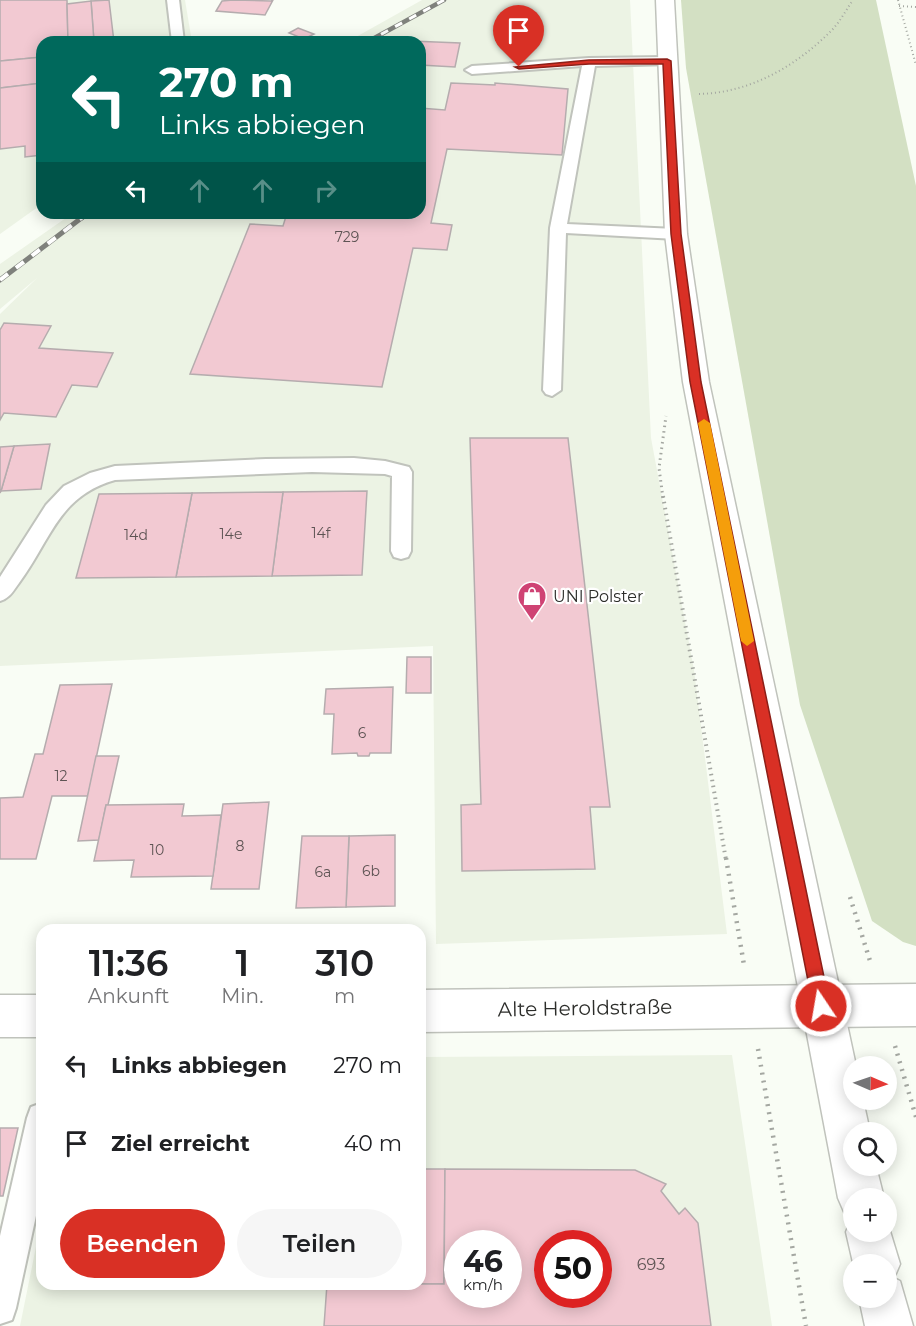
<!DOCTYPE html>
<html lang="de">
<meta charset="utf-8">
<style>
body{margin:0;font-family:Montserrat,sans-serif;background:#f6f6f6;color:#202124;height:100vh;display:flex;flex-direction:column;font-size:22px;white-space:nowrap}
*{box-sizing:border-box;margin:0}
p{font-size:20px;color:#757577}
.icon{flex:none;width:33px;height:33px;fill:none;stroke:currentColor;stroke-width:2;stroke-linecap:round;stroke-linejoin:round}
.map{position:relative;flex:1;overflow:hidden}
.panel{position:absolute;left:36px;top:924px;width:390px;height:366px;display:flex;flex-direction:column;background:#fff;border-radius:18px;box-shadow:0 3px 15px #0003}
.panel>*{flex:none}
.banner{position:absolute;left:36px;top:36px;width:390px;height:183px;border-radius:18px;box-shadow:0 3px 15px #0003;background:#00695c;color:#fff;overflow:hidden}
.needle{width:39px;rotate:92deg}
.tools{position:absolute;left:843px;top:1056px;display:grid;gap:12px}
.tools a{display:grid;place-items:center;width:54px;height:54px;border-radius:50%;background:#fff;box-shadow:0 3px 15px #0003;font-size:30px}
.speed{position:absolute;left:444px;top:1230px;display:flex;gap:12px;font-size:30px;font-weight:700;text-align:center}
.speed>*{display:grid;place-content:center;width:78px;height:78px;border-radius:50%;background:#fff;box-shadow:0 3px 15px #0003;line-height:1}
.speed small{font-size:15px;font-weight:400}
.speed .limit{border:9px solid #d22;background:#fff;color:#111}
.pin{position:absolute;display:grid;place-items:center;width:51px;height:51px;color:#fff;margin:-62px -26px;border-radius:50% 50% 50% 0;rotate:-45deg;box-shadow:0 0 6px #0007}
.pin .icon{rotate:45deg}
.me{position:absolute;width:66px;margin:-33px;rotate:348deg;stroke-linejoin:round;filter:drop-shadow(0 0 4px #0008)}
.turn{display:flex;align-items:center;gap:21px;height:126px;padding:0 24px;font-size:27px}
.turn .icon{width:78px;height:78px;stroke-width:2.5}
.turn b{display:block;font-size:42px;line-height:51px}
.lanes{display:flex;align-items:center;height:57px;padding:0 24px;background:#0003;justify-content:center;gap:30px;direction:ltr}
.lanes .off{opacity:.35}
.eta{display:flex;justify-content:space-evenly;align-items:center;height:102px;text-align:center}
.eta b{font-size:36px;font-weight:600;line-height:42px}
.action{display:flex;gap:12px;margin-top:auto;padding:12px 24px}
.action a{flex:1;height:69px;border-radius:36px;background:#d93025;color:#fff;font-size:24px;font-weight:600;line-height:69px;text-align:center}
.action a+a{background:#f6f6f6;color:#202124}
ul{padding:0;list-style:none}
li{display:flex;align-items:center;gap:18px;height:78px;padding:0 24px}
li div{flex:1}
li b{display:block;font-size:22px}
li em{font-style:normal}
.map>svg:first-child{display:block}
</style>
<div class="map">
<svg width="916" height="1326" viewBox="0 0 916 1326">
<rect width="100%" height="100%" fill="#f9fdf5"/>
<!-- built -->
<g fill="#ecf3e4" fill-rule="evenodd">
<path d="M0,0h185l7,42h-150v162l-42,30z"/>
<path d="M422,0h208l21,438 43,232 33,264 -291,10 -3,-298 -433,20v-352l37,-36 -37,31v-45l73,-51h347v-171h-73z"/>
<path d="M732,1055l40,271h-752l22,-109v67h378v-227zM458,1244h50v50h-50zM548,1244h50v50h-50z"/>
</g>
<!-- green -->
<path fill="#d3e0c3" d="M681,0h195l40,186v760l-13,-4 -31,-21 -72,-216 -114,-637z"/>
<!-- building -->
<g fill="#f2c9d2" stroke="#b5acae" stroke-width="1.5" fill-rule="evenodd">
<path d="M0,0h67l1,42h-26v15l-42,4z"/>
<path d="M109,0l5,42h-20l-3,-41z"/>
<path d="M233,0l38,1 2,-1 -8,15 -49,-4 6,-10z"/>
<path d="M91,1l3,41h-26l-1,-38z"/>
<path d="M298,28l16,6 -10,5 -15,-6z"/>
<path d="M411,41l49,2 -5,24 -35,-2v-23h-11z"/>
<path d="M42,57v26l-42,5v-27z"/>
<path d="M42,83v72l-17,2v-11l-25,3v-61z"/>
<path d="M451,83l44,2v-2l73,6 -6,66 -115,-6 -16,74 21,2 -5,25 -34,-2 -31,139 -192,-13 60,-150 33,2 4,-13h133v-105l25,2z"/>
<path d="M4,323l47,3 -12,22 74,5 -16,34 -25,-2 -16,32 -52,-4 -4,7v-90z"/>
<path d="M470,438h98l42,369h-20l5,62 -133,2 -1,-66 20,-1z"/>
<path d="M50,444l-9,45 -40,2 13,-45z"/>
<path d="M14,446l-13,45 -1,2v-46z"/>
<path d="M367,491l-5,84 -90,1 11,-84z"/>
<path d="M283,492l-11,84 -96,1 16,-84z"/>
<path d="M192,493l-16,84 -100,1 23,-84z"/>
<path d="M407,657h24v36h-25z"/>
<path d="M112,684l-24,112h-36l-16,63h-36v-61l23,-1 12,-43h8l17,-69z"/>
<path d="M393,687l-2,66h-21l-1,3h-11l-1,-3 -25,1 2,-40h-10l2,-25z"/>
<path d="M96,756h23l-11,49h-2l-7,35 -21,1z"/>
<path d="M269,802l-10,87h-48l12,-85z"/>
<path d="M184,804l-2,12 39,-1 -8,61 -82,1 3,-17 -40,1 12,-56z"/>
<path d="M395,835v71l-49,1 3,-71z"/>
<path d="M302,836h47l-3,71 -50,1z"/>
<path d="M0,1128h18l-15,68h-3z"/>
<path d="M420,1169h25l-1,115h-43h19z"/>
<path d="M445,1169l190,1 31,14 -5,7 18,23 6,-6 13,15 13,103h-387l3,-42h117zM458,1244h50v50h-50zM548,1244h50v50h-50z"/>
</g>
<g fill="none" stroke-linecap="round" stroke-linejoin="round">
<!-- service casing -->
<g stroke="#c0c3bc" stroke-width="4">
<g id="service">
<path d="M167,0h12l5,42h-12z"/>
<path d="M667,57l6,4 -1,3 -77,2 -28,158 109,5 8,5 -8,5 -110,-6 -5,157 -9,6 -6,-2 -3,-4 7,-162 32,-162 -110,8 -7,-4 7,-4 117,-8z"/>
<path d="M354,458l31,3 24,6 3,5 -1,79 -3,6 -7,2 -7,-2 -3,-6 1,-75 -7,-2 -73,-2 -197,8c-57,16 -64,60 -96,103 -6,8 -9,15 -19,18v-24l46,-72 18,-19 26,-13 25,-7 151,-7z"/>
<path d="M42,1103v85l-26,120 -4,12 -12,4v-88l27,-118 4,-11z"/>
</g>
</g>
<!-- minor casing -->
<g stroke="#c0c3bc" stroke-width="3">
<g id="minor">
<path d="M916,984v42l-496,6v-42z"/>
<rect x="0" y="995" width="42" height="42"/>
</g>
</g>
<!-- secondary casing -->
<g stroke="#c0c3bc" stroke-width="3">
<path id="secondary" d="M656,0h18l13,234 22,148 147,684h-2v34h9l7,32h-16v34h22l8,32h-30v34h32v-14l14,46 -6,14 6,3 13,45h-48l-6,-28h27v-34l-32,3 -8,-35 6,-15 -7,-3 -7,-16 -6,-32 -149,-784 -18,-148z"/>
</g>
<!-- path-far3 -->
<g stroke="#a4a7a1" stroke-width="2" stroke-dasharray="1 3" stroke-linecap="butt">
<path d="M898,0l18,65"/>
<path d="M899,6l17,1"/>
<path d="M699,94c51,-1 97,-28 132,-63 9,-9 15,-21 22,-31"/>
</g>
<!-- path-far2 -->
<path stroke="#a4a7a1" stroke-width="3" stroke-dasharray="1.5 4" stroke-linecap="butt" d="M663,498l-4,-30 7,-52"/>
<!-- path-far1 -->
<path stroke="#a4a7a1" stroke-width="4" stroke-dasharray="1.5 4.5" stroke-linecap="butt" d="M663,496l63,364"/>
<!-- path -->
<g stroke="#a4a7a1" stroke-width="4.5" stroke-dasharray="2 6" stroke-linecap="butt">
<path d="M726,858l18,107"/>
<path d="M850,897l21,67"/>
<path d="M895,1046l21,71"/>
<path d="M758,1049l48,277"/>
</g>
<!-- service -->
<use href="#service" fill="#fff" fill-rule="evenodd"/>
<!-- minor -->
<use href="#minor" fill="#fff" fill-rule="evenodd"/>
<!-- secondary -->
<use href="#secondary" fill="#fff" fill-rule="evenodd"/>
<!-- rail-far1 casing -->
<g stroke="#7f817c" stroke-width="4.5">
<g id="rail-far1">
<path d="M367,42l77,-42"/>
<path d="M82,218l6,-5"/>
</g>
</g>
<!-- rail casing -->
<g stroke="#7f817c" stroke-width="5">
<path id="rail" d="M0,280l84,-64"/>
</g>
<!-- rail-far1 -->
<use href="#rail-far1" stroke="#fff" stroke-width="3" stroke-dasharray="8" stroke-linecap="butt"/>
<!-- rail -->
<use href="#rail" stroke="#fff" stroke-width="4" stroke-dasharray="10" stroke-linecap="butt"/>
</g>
<!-- route -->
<path fill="#d93025" stroke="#8d1f18" stroke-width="1.5" d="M667,59l4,2 10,173 20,148 129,624 -3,6 -6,3 -6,-3 -2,-6 -123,-624 -19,-148 -8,-170h-74l-70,5 -4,-2 74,-7z"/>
<!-- slow -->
<path fill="#f59e0b" d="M704,419l6,4 44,218 -7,5 -6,-5 -43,-218z"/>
<!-- icons -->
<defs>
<g id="shop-pin" transform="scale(1.5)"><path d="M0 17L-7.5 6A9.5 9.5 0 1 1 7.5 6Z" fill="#cf4374" stroke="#fff"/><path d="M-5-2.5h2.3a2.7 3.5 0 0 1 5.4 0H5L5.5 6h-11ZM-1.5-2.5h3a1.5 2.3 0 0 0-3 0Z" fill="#fff"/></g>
</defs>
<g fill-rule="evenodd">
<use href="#shop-pin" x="532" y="596"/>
</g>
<g text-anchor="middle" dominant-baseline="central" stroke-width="4.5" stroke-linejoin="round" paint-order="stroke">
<!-- number labels -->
<g font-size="14" fill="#5e5454">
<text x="347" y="237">729</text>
<text x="321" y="533">14f</text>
<text x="231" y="534">14e</text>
<text x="136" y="535">14d</text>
<text x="362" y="733">6</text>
<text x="61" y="776">12</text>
<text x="240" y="846">8</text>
<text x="157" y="850">10</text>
<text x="371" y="871">6b</text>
<text x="323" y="872">6a</text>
</g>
<!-- poi labels -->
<g font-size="16" fill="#2c2d2a" stroke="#fff" text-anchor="start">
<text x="553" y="596">UNI Polster</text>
</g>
<!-- near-number labels -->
<g font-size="16" fill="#5e5454">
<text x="651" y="1264">693</text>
</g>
<!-- near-street labels -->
<g font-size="20" fill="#2c2d2a" stroke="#fff">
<text transform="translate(585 1008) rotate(-1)">Alte Heroldstraße</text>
</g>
</g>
</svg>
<div class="tools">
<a><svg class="needle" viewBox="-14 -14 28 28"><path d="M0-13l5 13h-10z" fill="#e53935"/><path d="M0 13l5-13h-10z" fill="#757577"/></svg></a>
<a><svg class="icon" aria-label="search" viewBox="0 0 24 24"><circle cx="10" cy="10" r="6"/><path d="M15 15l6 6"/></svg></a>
<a>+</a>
<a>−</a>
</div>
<div class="speed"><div>46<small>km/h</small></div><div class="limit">50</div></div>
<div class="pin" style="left:519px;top:67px;background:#d93025"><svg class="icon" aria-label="arrive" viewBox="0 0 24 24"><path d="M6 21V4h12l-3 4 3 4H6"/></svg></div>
<svg class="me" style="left:821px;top:1006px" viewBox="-20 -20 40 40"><circle r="17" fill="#d93025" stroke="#fff" stroke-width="3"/><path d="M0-11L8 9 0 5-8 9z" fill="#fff"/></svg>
<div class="banner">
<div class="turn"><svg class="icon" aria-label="left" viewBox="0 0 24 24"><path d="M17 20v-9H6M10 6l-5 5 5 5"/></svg><div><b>270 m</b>Links abbiegen</div></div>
<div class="lanes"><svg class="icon" aria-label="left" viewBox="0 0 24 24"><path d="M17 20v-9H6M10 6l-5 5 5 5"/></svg><svg class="icon off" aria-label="ahead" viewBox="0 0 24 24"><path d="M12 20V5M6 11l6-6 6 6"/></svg><svg class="icon off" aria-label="ahead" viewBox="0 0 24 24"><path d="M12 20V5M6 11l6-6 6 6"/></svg><svg class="icon off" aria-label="right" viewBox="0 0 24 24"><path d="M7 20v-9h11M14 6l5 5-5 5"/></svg></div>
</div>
<section class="panel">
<div class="eta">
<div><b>11:36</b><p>Ankunft</p></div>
<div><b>1</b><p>Min.</p></div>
<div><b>310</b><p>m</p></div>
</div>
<ul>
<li><svg class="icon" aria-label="left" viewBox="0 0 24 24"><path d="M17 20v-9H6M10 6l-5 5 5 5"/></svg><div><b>Links abbiegen</b></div><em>270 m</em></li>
<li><svg class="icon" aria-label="arrive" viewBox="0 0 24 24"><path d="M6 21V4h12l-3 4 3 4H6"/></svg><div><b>Ziel erreicht</b></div><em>40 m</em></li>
</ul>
<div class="action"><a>Beenden</a><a>Teilen</a></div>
</section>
</div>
